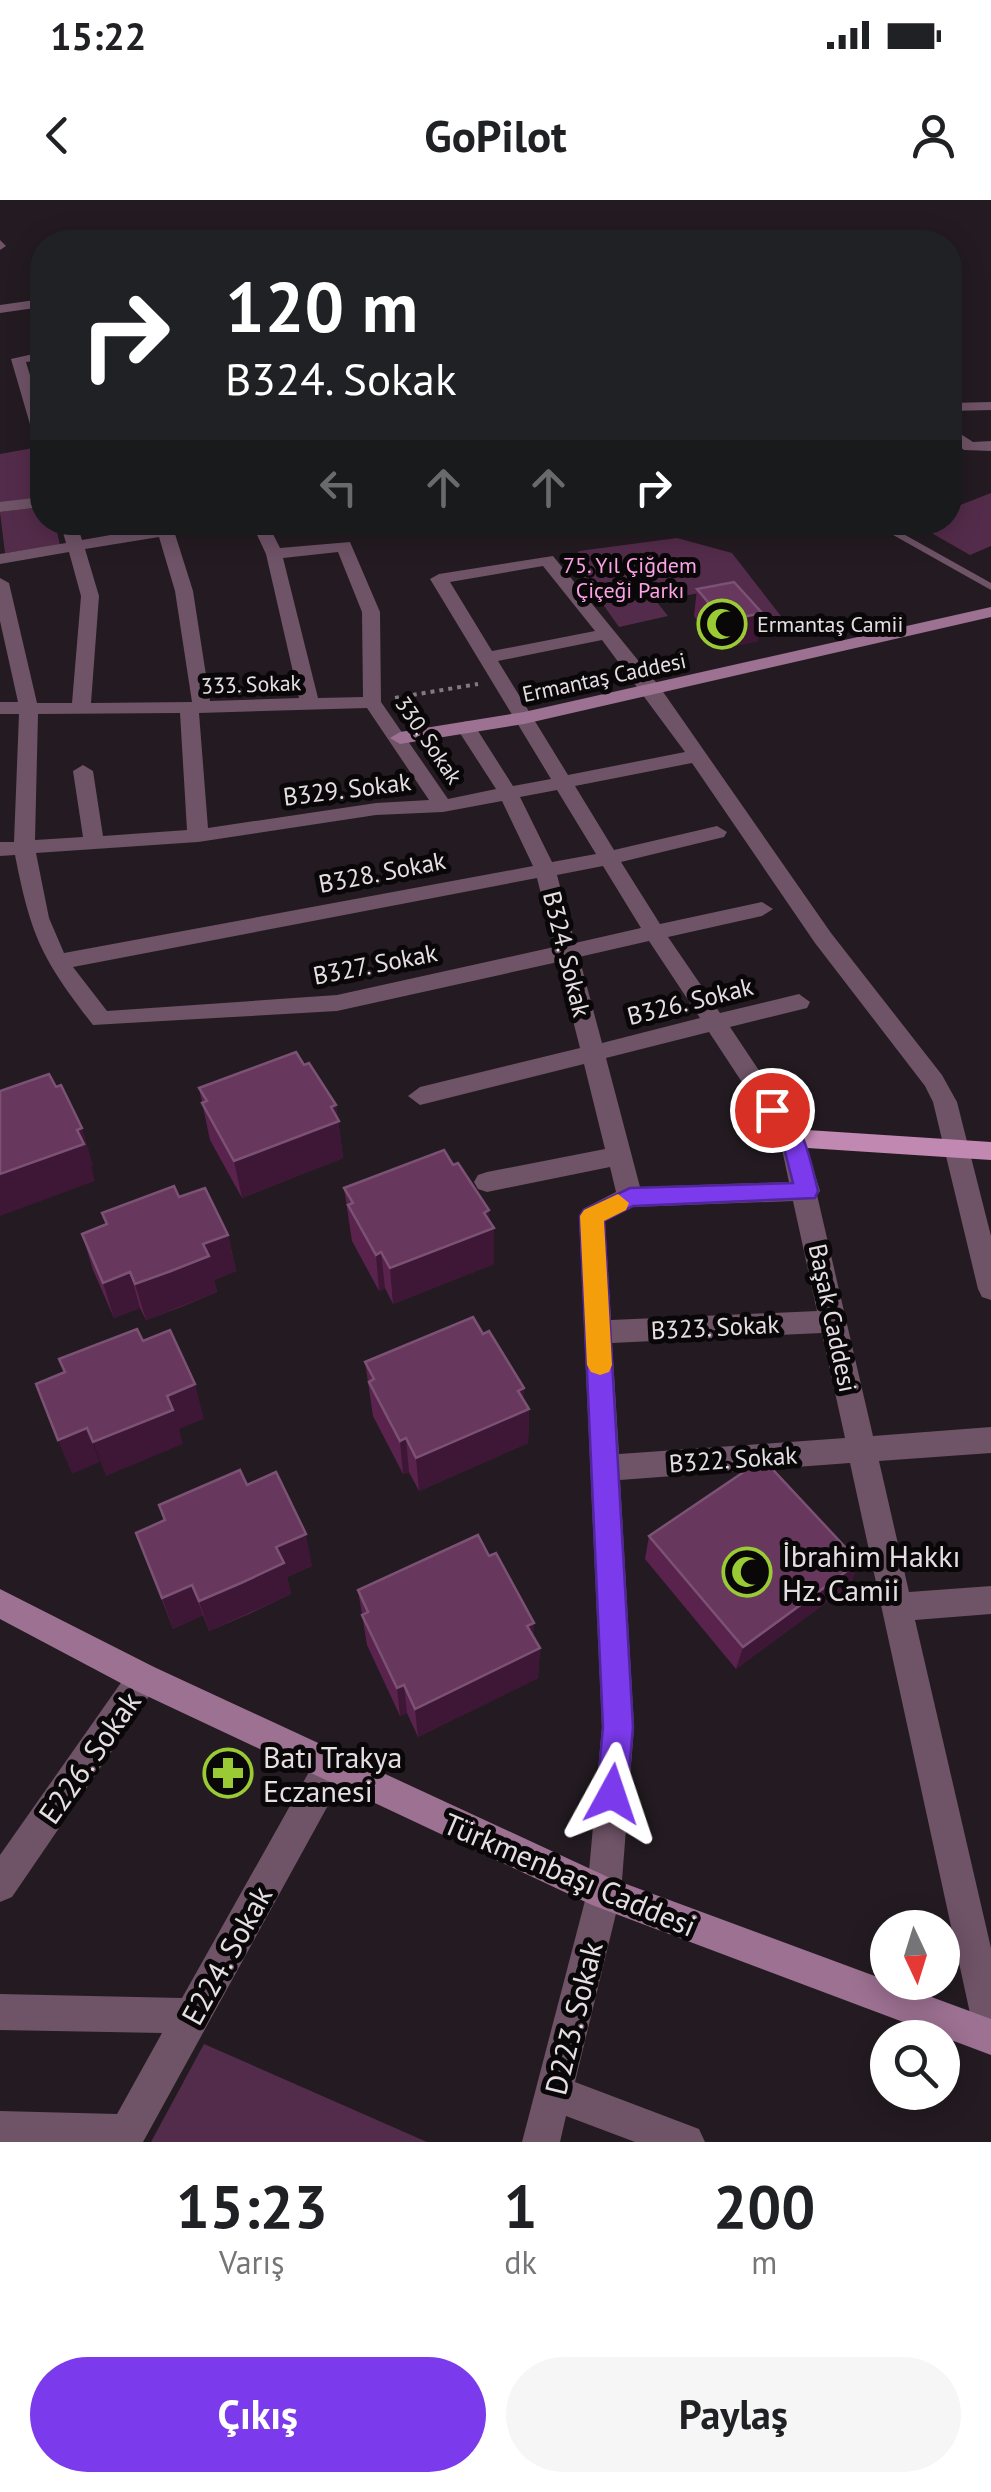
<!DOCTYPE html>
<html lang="tr">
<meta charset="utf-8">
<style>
body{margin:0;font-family:"PT Sans",sans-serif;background:#f6f6f6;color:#202124;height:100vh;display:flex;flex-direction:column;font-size:38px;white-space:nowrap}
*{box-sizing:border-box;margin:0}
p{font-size:32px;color:#757577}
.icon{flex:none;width:55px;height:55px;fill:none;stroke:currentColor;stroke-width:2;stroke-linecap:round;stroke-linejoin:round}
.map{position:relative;height:1942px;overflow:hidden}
.panel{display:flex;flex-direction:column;background:#fff;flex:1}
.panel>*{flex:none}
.top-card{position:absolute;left:30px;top:30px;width:932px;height:305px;border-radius:40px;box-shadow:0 5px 25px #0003;background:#202124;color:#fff;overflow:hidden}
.needle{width:65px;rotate:176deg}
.fabs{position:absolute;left:870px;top:1710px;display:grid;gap:20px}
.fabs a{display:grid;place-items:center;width:90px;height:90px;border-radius:50%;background:#fff;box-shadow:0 5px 25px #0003;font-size:50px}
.pin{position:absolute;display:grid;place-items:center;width:85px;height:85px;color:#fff;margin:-42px;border:5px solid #fff;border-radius:50%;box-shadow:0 2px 10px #0007}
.me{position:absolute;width:110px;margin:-55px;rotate:5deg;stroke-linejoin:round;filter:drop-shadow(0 0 8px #0008)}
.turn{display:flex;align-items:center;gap:35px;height:210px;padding:0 30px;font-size:45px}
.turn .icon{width:130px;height:130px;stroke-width:2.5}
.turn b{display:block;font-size:70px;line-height:85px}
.lanes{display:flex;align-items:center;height:95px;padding:0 30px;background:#0003;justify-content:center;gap:50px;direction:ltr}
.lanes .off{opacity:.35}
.eta{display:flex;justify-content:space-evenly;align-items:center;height:170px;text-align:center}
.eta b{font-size:60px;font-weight:700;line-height:70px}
.action{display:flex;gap:20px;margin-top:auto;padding:20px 30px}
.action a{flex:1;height:115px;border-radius:60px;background:#7c3aed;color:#fff;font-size:40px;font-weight:700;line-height:115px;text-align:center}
.action a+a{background:#f6f6f6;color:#202124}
.status{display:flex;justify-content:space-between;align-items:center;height:70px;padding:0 50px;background:#fff;direction:ltr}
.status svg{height:28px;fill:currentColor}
header{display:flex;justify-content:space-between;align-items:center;height:130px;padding:0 30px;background:#fff;font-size:45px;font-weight:700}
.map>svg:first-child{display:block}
</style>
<div class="status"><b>15:22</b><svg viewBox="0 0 49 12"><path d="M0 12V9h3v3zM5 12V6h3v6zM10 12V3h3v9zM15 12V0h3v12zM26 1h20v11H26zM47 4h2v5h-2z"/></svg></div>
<header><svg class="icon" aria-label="back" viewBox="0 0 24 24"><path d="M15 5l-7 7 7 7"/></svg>GoPilot<svg class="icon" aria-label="person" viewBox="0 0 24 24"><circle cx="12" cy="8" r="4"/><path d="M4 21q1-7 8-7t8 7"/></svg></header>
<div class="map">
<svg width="991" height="1942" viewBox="0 0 991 1942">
<rect width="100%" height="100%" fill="#231b21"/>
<!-- green -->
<g fill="#542c4b">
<path d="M39,247l3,51 -42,5v-49z"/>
<path d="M991,293v53l-21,9 -56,-32 36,-1v-13z"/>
<path d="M42,307v15l13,1 5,22 -55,8 -5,-41z"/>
<path d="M677,338l55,15 62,80 -18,2 -55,-46 -65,12 12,15 -49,11 -46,-65 6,-11z"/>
<path d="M204,1844l223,98h-276z"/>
</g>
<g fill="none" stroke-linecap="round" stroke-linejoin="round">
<!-- path -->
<path stroke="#817a7f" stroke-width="4" stroke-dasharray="4 5" stroke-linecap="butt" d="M395,498l83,-14"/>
<!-- lane -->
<path fill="#6f5367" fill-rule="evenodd" d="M870,322h12l109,61v7z"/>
<!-- street -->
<g fill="#6f5367" fill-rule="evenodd">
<path d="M0,40l6,6 -6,4z"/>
<path d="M42,99v8l-42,6v-8z"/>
<path d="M42,152v8l-16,2 16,53v28l-8,-5 -23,-79z"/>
<path d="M991,202v8l-41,1v-8z"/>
<path d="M950,227l23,15 18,-1v10l-27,-1 -14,-11z"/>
<path d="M42,297v10l-42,5v-10z"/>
<path d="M60,322h16l6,18 74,-13 -1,-5h68l-48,12 18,57 17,110 89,-3 -33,-144 -15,-32h16l13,26 70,-6 30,70 1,90 67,97 48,-10 -40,-62 10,-6 7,2 40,63 38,-7 -121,-200 9,-5 114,-18 106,130 172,247 111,142 15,27 34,134v64l-9,-3 -4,-8 -45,-187 -8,-16 -110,-143 -123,-180 -117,23 39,64 103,-24 10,6 -3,5 -103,25 39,62 102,-22 11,7 -11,7 -94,21 52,76 79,-19 11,8 -3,6 -77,19 74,111 16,53 -3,4 56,241 118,-9v26l-112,8 30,131 82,-6v28l-76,6 76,328v97l-13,-5 -5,-13 -123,-564 -230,17 14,247 -13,166 -46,189 124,47 6,13h-70l-69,-26 -6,26h-38l65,-249 15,-166 -23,-511 4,-7 33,-17 -6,-25 -123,25 -9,-3 -4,-7 4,-7 9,-3 118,-23 -21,-85 -164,41 -12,-9 12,-9 160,-39 -22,-86 -221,49 -244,14c-51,-66 -62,-88 -78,-170l-15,1v-14h14l5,-128h-19v-12h18l-18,-81v-43l9,5 28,120h35l9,-107 -12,-44 -69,12v-10l66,-11zM159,337l16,54 17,111 -101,1 8,-107 -14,-47zM338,352l24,60 1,85 -45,1 -35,-140zM543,366l52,65 -103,20 -42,-69zM602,440l83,112 -117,23 -70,-114zM367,508l62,92 -53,3 -168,25 -9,-115zM180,513l7,117 -84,6 -10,-65 -10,-6 -10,6 10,66 -48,3 3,-126zM557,590l39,64 -44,8 -32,-65zM502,601l31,65 -469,87 -15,-35 -13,-65 162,-11 178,-27 67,-3zM603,666l38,62 -66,15 -18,-68zM537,678l17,69 -217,48 -230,16 -34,-44zM649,741l51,77 -98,25 -23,-86zM709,832l71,108 9,42 -149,5 -34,-129zM793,1001l24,110 -206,9 -6,-99 28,-14zM822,1133l23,105 -226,16 -7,-111z"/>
<path d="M143,1463l11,4 5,11 -5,11 -142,208 -12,5v-47l132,-188z"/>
<path d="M330,1552l12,4 4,12 -4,12 -199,362h-143v-31l117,3 45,-81 -162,-3v-36l182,4 136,-242z"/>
</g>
<!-- secondary -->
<g fill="#9d7192" fill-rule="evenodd">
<path d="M991,407v10l-467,107 -124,20 -10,-6 10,-6 124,-20z"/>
<path d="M0,1389l154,78 456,211 381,141v36l-399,-150 -460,-216 -132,-70z"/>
</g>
<!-- primary -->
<path fill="#c188b2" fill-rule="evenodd" d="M792,929l199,13v18l-199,-13 -9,-2 -3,-7 3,-7z"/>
</g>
<!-- wall -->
<g fill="#59234e">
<path d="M697,389l61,52 -37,8 -27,-33z"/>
<path d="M304,865l32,40 7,53 -101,40 -32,-58 -11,-52z"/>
<path d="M344,988l145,33 5,7v36l-101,40 -8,-16 -6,3 -27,-50z"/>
<path d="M179,997l49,38 8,36 -22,9 3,12 -36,15 -35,13 -6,-12 -26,10 -21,-48 -11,-36 24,-9 -4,-12z"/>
<path d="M483,1134l41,54 -1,12 6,9 -1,34 -109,48 -10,-19 -6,2 -30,-58 -8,-54z"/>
<path d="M247,1285l65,81 -25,11 4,17 -42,20 -40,17 -6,-16 -30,14 -37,-96 28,-12 -5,-16z"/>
<path d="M649,1336l210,26 -9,23 -114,84 -91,-110z"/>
<path d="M358,1390l175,47 7,11 -2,30 -120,59 -11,-24 -7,3 -33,-71z"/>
</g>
<!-- shaded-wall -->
<g fill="#3d1735">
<path d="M762,413l-4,28 -37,8 3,-28z"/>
<path d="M336,905l7,53 -101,40 -8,-37z"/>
<path d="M82,928l11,37 -2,1 4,15 -95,35v-42z"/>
<path d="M489,1010v19l5,-1v36l-101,40 -3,-36z"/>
<path d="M228,1035l8,36 -22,9 3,12 -71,28 -11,-36 68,-40z"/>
<path d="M381,1052l4,36 -6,3 -3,-36z"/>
<path d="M130,1072l10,36 -26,10 -11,-35z"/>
<path d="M195,1184l9,35 -25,10 4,15 -77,32 -13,-34 74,-46z"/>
<path d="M524,1188l-1,23 6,-2 -1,34 -109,48 -3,-33 102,-67z"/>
<path d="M87,1228l13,34 -28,12 -14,-34z"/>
<path d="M406,1238l3,34 -6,2 -3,-33z"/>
<path d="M306,1334l6,32 -25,11 4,17 -82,37 -10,-30 77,-54z"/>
<path d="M859,1362l-9,23 -114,84 7,-22z"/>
<path d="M192,1385l11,30 -30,14 -11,-31z"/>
<path d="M534,1423l-1,29 7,-4 -2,30 -120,59 -3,-28 112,-83z"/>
<path d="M404,1485l3,28 -7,3 -3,-28z"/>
</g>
<!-- building -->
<g fill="#68375e" stroke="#7b5273" stroke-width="2.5">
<path d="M734,382l28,31 -38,8 -27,-32z"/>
<path d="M296,852l8,13 5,-2 27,42 -5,2 8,14 -105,40 -32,-58 5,-2 -8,-13z"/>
<path d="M49,874l7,13 5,-2 21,43 -5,2 7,14 -84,30v-83z"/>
<path d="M444,950l9,15 5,-2 31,47 -5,3 10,15 -104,40 -9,-16 -5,3 -28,-50 5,-2 -9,-15z"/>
<path d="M174,986l5,11 26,-9 23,47 -25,9 6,12 -38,15 -36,13 -5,-12 -27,11 -21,-49 25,-10 -5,-11z"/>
<path d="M473,1117l10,17 6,-3 35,57 -6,3 11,18 -113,49 -10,-20 -6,3 -31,-59 5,-3 -9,-17z"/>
<path d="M137,1129l6,12 27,-11 25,54 -28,12 6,14 -80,32 -6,-14 -29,12 -22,-56 29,-12 -6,-13z"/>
<path d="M763,1259l96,103 -116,85 -94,-111z"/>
<path d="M240,1270l7,15 29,-13 30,62 -30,13 8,16 -43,20 -42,18 -7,-16 -30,13 -26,-65 29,-13 -6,-15z"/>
<path d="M478,1335l11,21 7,-3 38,70 -7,3 13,22 -125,61 -11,-24 -7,3 -35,-73 6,-3 -10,-22z"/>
</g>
<!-- route -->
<path fill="#7c3aed" stroke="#51269a" stroke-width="2.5" d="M772,902c31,11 39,62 46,89l-3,7 -182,8 -29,15 29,506 -6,67 -4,10 -11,5 -10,-5 -5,-10 6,-67 -23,-511 4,-6 46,-22 163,-5 -11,-43 -21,-30z"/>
<!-- slow -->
<path fill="#f59e0b" d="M618,994l11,9 -3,7 -22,11 8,144 -3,7 -9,3 -9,-3 -4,-7 -7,-149 4,-6z"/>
<!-- icons -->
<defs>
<g id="mosque-ring" transform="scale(2.5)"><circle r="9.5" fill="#0a0709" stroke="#9acb34" stroke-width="1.5"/><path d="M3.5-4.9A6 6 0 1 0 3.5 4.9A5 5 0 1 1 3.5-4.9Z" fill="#9acb34"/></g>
<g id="pharmacy-ring" transform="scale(2.5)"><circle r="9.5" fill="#0a0709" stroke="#9acb34" stroke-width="1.5"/><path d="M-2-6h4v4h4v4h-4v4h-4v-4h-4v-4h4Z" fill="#9acb34"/></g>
</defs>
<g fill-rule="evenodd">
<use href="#mosque-ring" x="722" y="424"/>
<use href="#mosque-ring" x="747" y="1372"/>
<use href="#pharmacy-ring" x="228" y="1573"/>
</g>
<g text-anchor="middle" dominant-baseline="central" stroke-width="10" stroke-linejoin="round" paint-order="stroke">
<!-- far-park labels -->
<g font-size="22" fill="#fca2e6" stroke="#0a0709">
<text x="630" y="365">75. Yıl Çiğdem<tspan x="630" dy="25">Çiçeği Parkı</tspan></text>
</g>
<!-- far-poi labels -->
<g font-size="22" fill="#e5dfe3" stroke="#0a0709" text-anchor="start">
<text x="757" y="424">Ermantaş Camii</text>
</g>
<!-- far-street labels -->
<g font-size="22" fill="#e5dfe3" stroke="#0a0709">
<text transform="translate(604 477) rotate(-12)">Ermantaş Caddesi</text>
<text transform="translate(251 484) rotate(-2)">333. Sokak</text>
<text transform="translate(429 540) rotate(56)">330. Sokak</text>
</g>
<!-- street labels -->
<g font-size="25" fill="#e5dfe3" stroke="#0a0709">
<text transform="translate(347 589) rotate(-7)">B329. Sokak</text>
<text transform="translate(382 672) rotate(-11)">B328. Sokak</text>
<text transform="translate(567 754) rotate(76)">B324. Sokak</text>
<text transform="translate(375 764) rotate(-11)">B327. Sokak</text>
<text transform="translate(690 801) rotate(-14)">B326. Sokak</text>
<text transform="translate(833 1118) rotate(78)">Başak Caddesi</text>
<text transform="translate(715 1127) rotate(-3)">B323. Sokak</text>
<text transform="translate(733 1259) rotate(-4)">B322. Sokak</text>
</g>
<!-- near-poi labels -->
<g font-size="30" fill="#e5dfe3" stroke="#0a0709" text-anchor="start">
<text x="782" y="1355">İbrahim Hakkı<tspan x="782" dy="34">Hz. Camii</tspan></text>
<text x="263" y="1556">Batı Trakya<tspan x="263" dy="34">Eczanesi</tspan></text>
</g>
<!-- near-street labels -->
<g font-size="30" fill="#e5dfe3" stroke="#0a0709">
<text transform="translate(89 1557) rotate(-55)">E226. Sokak</text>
<text transform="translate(570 1674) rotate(23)">Türkmenbaşı Caddesi</text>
<text transform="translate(226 1755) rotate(-61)">E224. Sokak</text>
<text transform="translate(573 1818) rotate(-76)">D223. Sokak</text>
</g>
</g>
</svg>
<div class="fabs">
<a><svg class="needle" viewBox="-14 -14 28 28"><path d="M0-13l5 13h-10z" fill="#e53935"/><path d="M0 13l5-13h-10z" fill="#757577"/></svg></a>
<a><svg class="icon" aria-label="search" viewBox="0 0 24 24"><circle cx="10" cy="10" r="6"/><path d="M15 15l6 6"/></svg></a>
</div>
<div class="pin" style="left:772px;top:910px;background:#d93025"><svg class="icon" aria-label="arrive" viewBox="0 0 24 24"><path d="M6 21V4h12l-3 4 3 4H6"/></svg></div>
<svg class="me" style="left:612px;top:1594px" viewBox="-20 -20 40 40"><path d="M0-17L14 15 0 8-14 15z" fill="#7c3aed" stroke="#fff" stroke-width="4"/></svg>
<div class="top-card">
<div class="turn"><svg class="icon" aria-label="right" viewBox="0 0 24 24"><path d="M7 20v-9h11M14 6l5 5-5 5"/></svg><div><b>120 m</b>B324. Sokak</div></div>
<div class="lanes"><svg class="icon off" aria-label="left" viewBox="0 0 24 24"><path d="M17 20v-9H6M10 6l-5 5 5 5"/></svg><svg class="icon off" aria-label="ahead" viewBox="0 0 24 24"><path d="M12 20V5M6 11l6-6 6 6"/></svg><svg class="icon off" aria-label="ahead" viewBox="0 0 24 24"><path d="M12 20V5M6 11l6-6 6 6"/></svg><svg class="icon" aria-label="right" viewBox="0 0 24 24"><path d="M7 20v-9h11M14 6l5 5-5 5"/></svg></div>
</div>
</div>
<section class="panel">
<div class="eta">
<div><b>15:23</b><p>Varış</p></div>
<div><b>1</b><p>dk</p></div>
<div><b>200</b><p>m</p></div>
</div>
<div class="action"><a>Çıkış</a><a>Paylaş</a></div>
</section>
